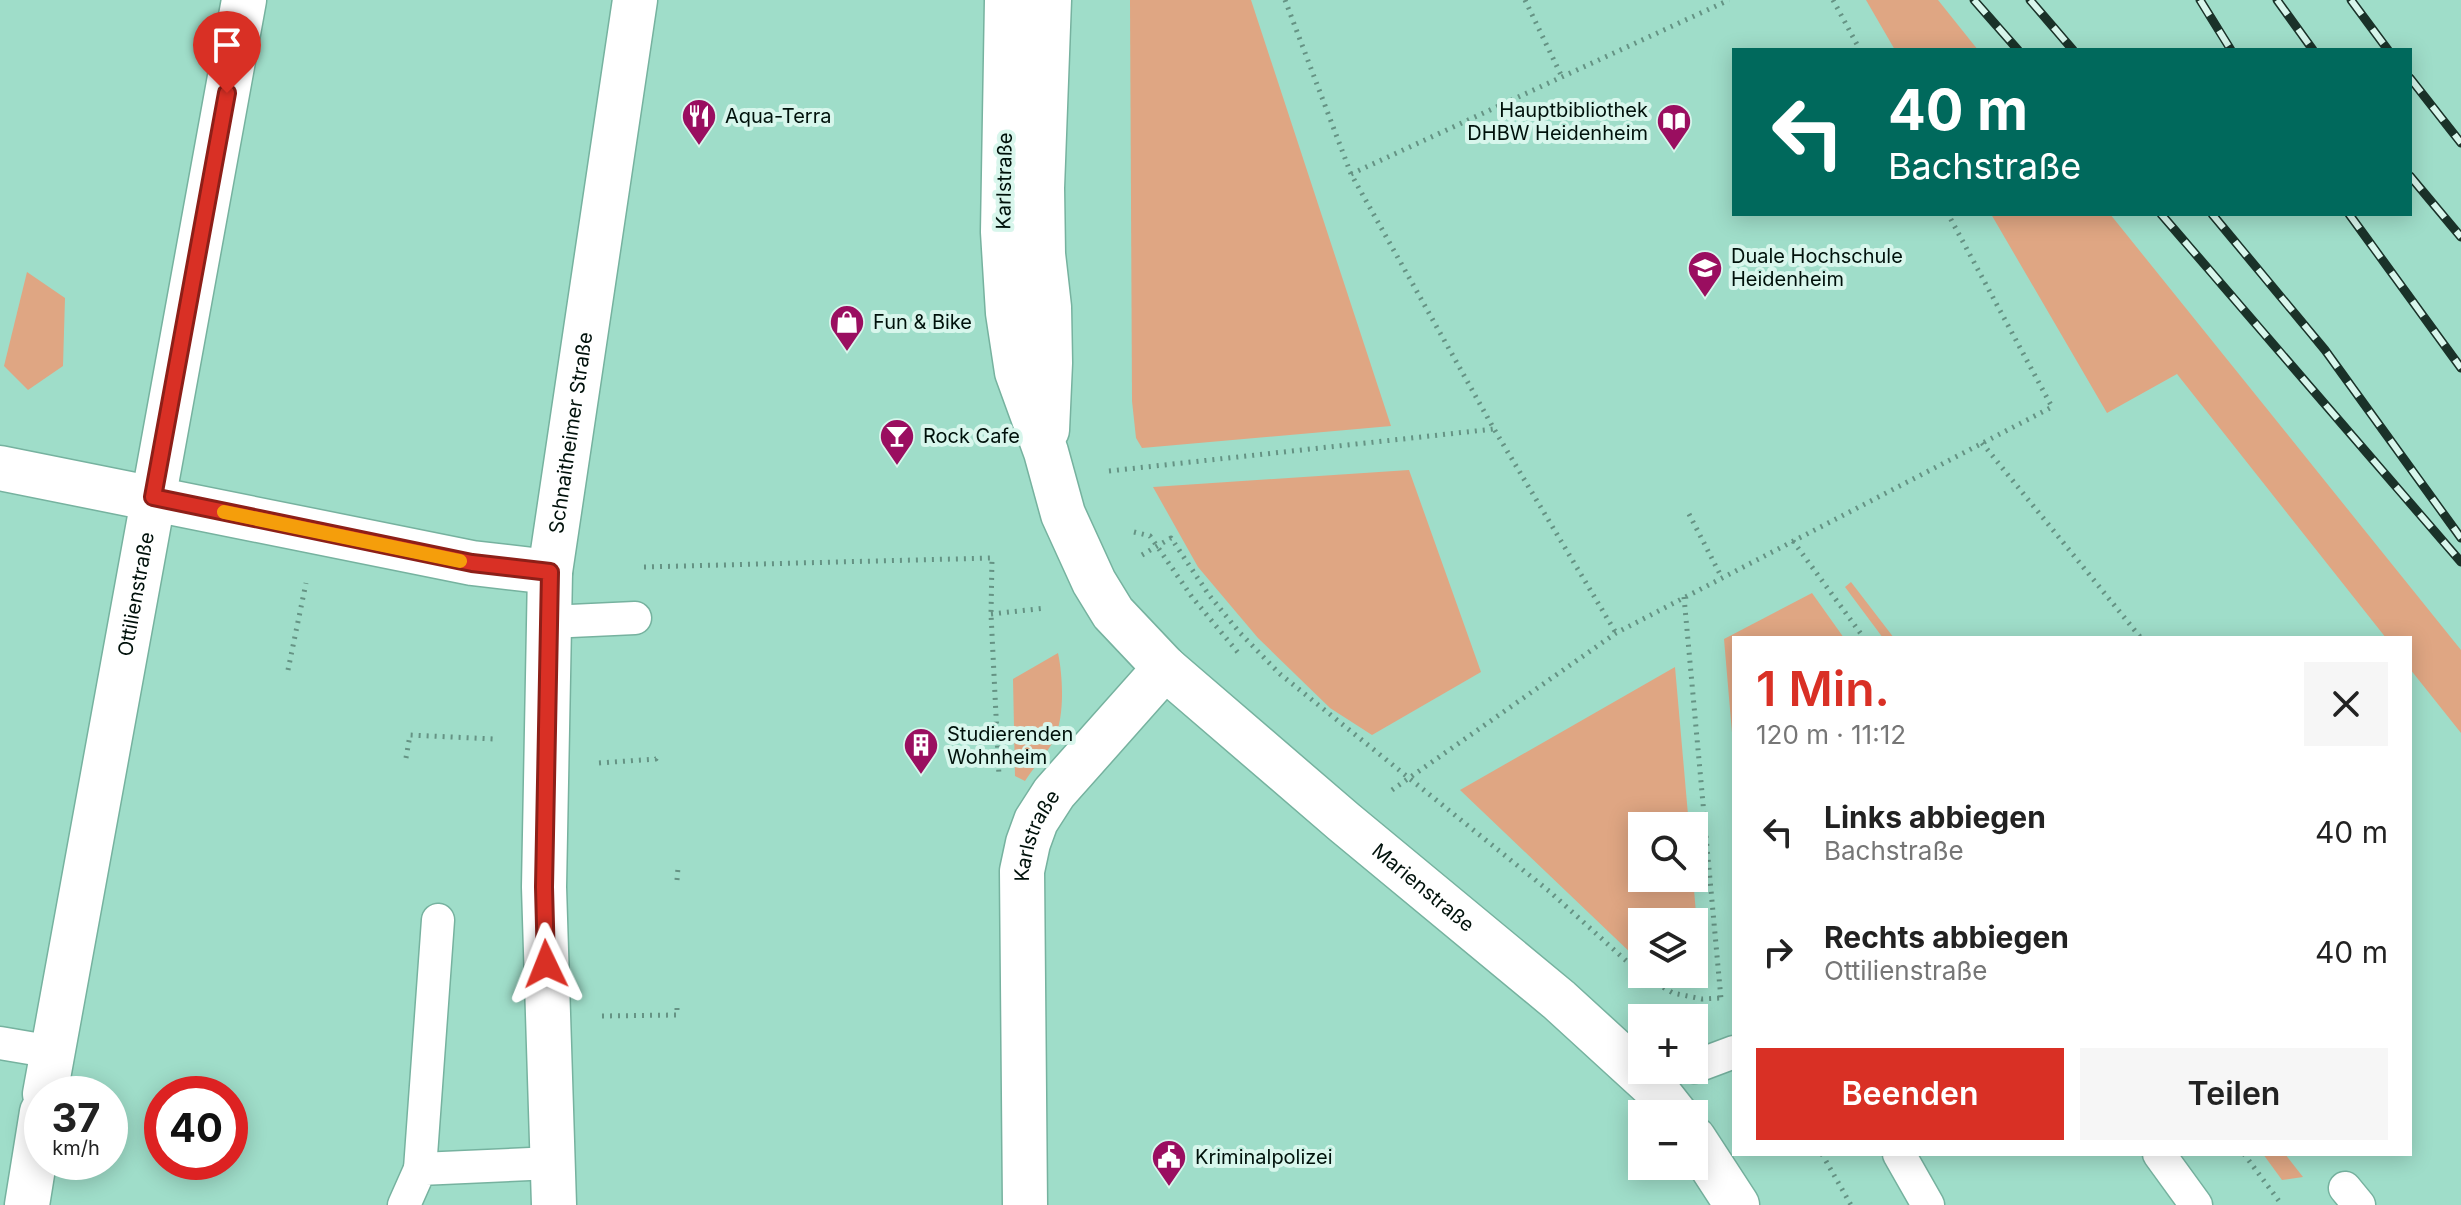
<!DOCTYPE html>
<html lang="de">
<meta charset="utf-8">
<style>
body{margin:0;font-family:Inter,sans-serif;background:#f6f6f6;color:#222;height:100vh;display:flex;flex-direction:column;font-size:30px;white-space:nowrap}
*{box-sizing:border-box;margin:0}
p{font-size:26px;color:#767676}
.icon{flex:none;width:44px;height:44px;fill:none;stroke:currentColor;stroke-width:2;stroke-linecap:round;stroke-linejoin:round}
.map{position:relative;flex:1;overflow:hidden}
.sheet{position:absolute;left:1732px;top:636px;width:680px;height:520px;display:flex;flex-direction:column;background:#fff;border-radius:0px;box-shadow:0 4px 20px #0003}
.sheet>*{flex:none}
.guide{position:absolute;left:1732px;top:48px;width:680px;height:168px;border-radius:0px;box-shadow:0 4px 20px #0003;background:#00695c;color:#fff;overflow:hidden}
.controls{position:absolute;left:1628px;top:812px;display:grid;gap:16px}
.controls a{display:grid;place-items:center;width:80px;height:80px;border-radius:0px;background:#fff;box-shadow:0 4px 20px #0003;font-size:40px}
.speed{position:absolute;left:24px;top:1076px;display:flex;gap:16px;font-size:40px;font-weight:700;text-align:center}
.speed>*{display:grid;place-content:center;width:104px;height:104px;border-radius:50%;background:#fff;box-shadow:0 4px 20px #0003;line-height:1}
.speed small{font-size:20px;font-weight:400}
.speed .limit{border:12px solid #d22;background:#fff;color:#111}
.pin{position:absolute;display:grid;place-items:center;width:68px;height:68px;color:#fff;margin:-82px -34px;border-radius:50% 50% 50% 0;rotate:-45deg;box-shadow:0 0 8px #0007}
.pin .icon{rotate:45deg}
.me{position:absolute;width:88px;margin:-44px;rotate:358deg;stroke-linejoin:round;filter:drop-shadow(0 0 6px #0008)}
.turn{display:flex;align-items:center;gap:28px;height:168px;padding:0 24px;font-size:36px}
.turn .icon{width:104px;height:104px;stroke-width:2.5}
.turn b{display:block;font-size:56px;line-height:68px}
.round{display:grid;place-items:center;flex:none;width:84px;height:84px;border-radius:0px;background:#f6f6f6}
.overview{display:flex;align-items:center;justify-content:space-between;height:136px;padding:0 24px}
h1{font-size:48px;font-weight:600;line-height:60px;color:#d93025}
.button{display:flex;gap:16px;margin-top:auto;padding:16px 24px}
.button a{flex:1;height:92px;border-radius:0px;background:#d93025;color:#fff;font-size:32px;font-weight:600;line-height:92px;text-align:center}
.button a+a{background:#f6f6f6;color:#222}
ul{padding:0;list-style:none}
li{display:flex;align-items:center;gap:24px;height:120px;padding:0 24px}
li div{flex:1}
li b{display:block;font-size:30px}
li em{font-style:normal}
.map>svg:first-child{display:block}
</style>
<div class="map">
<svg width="2461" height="1205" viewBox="0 0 2461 1205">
<rect width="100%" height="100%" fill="#9fddc9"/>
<!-- green -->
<g fill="#dfa683">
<path d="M1130,0h121l140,426 -249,22 -6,-10 -4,-37z"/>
<path d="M1866,0h72l40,50h-83z"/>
<path d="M1991,214h119l351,436v83l-51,-64v-31h-24l-209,-264 -70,39z"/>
<path d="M27,272l38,26 -2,68 -35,24 -24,-24z"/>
<path d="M1409,470l72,202 -109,63 -42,-27 -72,-70 -60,-71 -45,-80z"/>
<path d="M1851,582l43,56h-11l-38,-51z"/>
<path d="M1812,593l32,45h-110v118l-10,-117z"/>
<path d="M1058,653c5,24 7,63 -4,87 -6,12 -21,28 -29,41l-10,-5 -2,-97z"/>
<path d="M1675,667l14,159h-47v52h51l8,94 -7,1v-51h-52v38l-7,-3 -175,-167z"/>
<path d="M2263,1154h22l18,23 -21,3z"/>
</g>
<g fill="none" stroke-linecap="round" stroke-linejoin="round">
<!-- lane casing -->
<g stroke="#76b29f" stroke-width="35">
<g id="lane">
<path d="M549,622l86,-4"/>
<path d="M0,1043l53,9"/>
<path d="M1694,1067l40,-15"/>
<path d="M1899,1154l29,51"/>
<path d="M2159,1154l37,51"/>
<path d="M420,1169l18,-249"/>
<path d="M2345,1188l14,17"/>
<path d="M404,1205l16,-36 132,-6"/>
</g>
</g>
<!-- street casing -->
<g stroke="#76b29f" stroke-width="47">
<g id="street">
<path id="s1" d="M1007,0l-4,232 5,81 9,59 29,80 17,62 31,68 19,31 52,55 179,154 215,178 94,86 22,28"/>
<path d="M1047,430l3,-67 -1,-56 -6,-53 -1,-66 7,-188"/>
<path d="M0,468l472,95 78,9"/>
<path id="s2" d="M45,1094l199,-1094"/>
<path d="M1694,1139l43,66"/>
<path d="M27,1205l15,-93"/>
<path id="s3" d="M1025,1205l-3,-334 6,-28 8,-22 18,-28 111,-125"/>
</g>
</g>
<!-- secondary casing -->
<g stroke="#76b29f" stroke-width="47">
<g id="secondary">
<path id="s4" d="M554,1205l-10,-318 6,-315 85,-572"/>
</g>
</g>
<!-- path -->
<g stroke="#659384" stroke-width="5" stroke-dasharray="2 6" stroke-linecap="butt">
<path d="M1285,0l66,174 143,255 122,204"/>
<path d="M1525,0l37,77"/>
<path d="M1833,0l27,50"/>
<path d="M1351,174l378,-174"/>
<path d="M1982,443l159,195"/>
<path d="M1109,471l385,-42"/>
<path d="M1689,514l33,64"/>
<path d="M1134,532l16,4 42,61 48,58"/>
<path d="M1793,541l71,97"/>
<path d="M1142,555l29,-17 38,57 31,38 40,41 269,217 94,85 30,17 29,6 19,-1"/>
<path d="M644,567l348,-9 -1,56 8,162"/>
<path d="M1684,597l37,402"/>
<path d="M991,614l55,-6"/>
<path d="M288,670l18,-87"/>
<path d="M406,758l4,-23 84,4"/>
<path d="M599,763l57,-4 3,-5"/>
<path d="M1392,790l224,-157 436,-226 -104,-193"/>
<path d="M677,880l1,-12"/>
<path d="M602,1016l75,-1v-7"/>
<path d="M1822,1154l29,51"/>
<path d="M2244,1154l38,51"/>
</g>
<!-- lane -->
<use href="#lane" stroke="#fff" stroke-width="32"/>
<!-- street -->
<use href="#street" stroke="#fff" stroke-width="44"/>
<!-- secondary -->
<use href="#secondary" stroke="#fff" stroke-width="44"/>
<!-- rail casing -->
<g stroke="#1a3229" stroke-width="9">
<g id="rail">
<path d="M1974,0l44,50"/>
<path d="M2030,0l43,50"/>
<path d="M2200,0l31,50"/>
<path d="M2277,0l36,50"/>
<path d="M2351,0l37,50"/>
<path d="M2410,78l51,65"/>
<path d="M2410,176l51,61"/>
<path d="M2161,214l300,348"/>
<path d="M2212,214l113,136 136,188"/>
<path d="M2349,214l112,154"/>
</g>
</g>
<!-- rail -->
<use href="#rail" stroke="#d8f6ec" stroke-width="6" stroke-dasharray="18" stroke-linecap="butt"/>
</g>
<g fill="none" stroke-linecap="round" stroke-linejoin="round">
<!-- route casing -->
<g stroke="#8d1f18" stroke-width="20">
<path id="route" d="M227,93l-74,404 319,66 78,9 -6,315 2,77"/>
</g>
<!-- route -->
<use href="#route" stroke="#d93025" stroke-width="14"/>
<!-- slow -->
<path stroke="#f59e0b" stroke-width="14" d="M224,512l236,49"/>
</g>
<!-- icons -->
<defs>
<g id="restaurant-pin" transform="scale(1.8)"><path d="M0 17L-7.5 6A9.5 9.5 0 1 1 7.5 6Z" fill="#9a0e60" stroke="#d8f6ec"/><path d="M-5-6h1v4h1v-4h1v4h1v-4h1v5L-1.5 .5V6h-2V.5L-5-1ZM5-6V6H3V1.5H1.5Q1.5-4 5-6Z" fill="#fff"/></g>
<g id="library-pin" transform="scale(1.8)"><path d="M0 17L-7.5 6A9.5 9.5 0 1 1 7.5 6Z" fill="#9a0e60" stroke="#d8f6ec"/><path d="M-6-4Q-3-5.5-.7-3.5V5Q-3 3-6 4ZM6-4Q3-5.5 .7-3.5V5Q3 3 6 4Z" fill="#fff"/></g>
<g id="university-pin" transform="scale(1.8)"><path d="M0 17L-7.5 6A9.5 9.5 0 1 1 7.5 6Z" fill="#9a0e60" stroke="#d8f6ec"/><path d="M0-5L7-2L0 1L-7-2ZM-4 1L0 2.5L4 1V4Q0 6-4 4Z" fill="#fff"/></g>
<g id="shop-pin" transform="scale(1.8)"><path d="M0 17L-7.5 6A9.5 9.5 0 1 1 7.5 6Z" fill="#9a0e60" stroke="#d8f6ec"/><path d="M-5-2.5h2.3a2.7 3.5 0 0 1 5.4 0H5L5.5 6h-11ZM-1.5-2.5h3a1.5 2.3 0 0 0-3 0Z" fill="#fff"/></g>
<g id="bar-pin" transform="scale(1.8)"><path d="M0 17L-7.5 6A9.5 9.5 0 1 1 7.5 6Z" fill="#9a0e60" stroke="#d8f6ec"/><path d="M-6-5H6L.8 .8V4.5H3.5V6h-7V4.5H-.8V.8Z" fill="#fff"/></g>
<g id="building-pin" transform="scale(1.8)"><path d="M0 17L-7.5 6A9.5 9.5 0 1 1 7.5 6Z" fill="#9a0e60" stroke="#d8f6ec"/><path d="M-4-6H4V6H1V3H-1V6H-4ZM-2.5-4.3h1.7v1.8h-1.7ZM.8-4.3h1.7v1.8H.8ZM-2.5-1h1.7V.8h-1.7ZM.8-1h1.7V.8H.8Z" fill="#fff"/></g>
<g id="civic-pin" transform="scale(1.8)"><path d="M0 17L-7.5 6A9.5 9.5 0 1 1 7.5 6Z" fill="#9a0e60" stroke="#d8f6ec"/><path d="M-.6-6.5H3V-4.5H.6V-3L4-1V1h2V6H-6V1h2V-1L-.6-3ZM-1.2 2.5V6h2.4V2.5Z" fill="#fff"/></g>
</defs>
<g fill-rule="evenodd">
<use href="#restaurant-pin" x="699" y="116"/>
<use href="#library-pin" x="1674" y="121"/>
<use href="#university-pin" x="1705" y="268"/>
<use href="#shop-pin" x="847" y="322"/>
<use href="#bar-pin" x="897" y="436"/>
<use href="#building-pin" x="921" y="745"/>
<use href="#civic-pin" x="1169" y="1157"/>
</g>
<g text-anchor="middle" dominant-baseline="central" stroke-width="8" stroke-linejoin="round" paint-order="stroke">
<!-- poi labels -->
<g font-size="20" fill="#00110b" stroke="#d8f6ec" text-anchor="start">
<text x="1648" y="110" text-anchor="end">Hauptbibliothek<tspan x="1648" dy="23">DHBW Heidenheim</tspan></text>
<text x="725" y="116">Aqua-Terra</text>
<text x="1731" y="256">Duale Hochschule<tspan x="1731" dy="23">Heidenheim</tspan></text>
<text x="873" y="322">Fun &amp; Bike</text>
<text x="923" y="436">Rock Cafe</text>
<text x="947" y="734">Studierenden<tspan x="947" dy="23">Wohnheim</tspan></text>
<text x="1195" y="1157">Kriminalpolizei</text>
</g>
<!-- street labels -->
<g font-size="20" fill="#00110b" stroke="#d8f6ec">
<text transform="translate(1004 181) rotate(-89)">Karlstraße</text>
<text stroke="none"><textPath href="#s4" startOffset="774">Schnaitheimer Straße</textPath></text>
<text stroke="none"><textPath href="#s2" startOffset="508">Ottilienstraße</textPath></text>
<text stroke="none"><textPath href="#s3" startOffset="372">Karlstraße</textPath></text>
<text stroke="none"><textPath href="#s1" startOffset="1048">Marienstraße</textPath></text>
</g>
</g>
</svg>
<div class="controls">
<a><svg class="icon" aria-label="search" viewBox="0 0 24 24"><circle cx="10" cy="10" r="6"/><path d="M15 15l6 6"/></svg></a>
<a><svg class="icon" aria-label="layers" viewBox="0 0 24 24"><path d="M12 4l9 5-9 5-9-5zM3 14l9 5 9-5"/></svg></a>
<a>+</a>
<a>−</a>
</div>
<div class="speed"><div>37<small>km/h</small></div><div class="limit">40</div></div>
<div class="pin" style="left:227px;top:93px;background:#d93025"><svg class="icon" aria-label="arrive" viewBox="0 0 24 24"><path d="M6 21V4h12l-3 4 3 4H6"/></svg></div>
<svg class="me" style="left:546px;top:964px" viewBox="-20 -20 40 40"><path d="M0-17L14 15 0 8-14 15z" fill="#d93025" stroke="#fff" stroke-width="4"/></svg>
<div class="guide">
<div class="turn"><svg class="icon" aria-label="left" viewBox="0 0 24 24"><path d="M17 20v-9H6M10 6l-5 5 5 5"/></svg><div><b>40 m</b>Bachstraße</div></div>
</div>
<section class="sheet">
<div class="overview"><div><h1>1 Min.</h1><p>120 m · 11:12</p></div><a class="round"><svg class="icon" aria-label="close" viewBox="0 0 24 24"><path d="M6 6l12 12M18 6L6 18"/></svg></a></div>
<ul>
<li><svg class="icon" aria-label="left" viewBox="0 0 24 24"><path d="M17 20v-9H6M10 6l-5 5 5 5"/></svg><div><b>Links abbiegen</b><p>Bachstraße</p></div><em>40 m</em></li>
<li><svg class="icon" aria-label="right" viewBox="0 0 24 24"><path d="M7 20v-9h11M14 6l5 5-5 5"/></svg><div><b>Rechts abbiegen</b><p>Ottilienstraße</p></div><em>40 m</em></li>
</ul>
<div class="button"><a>Beenden</a><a>Teilen</a></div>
</section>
</div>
